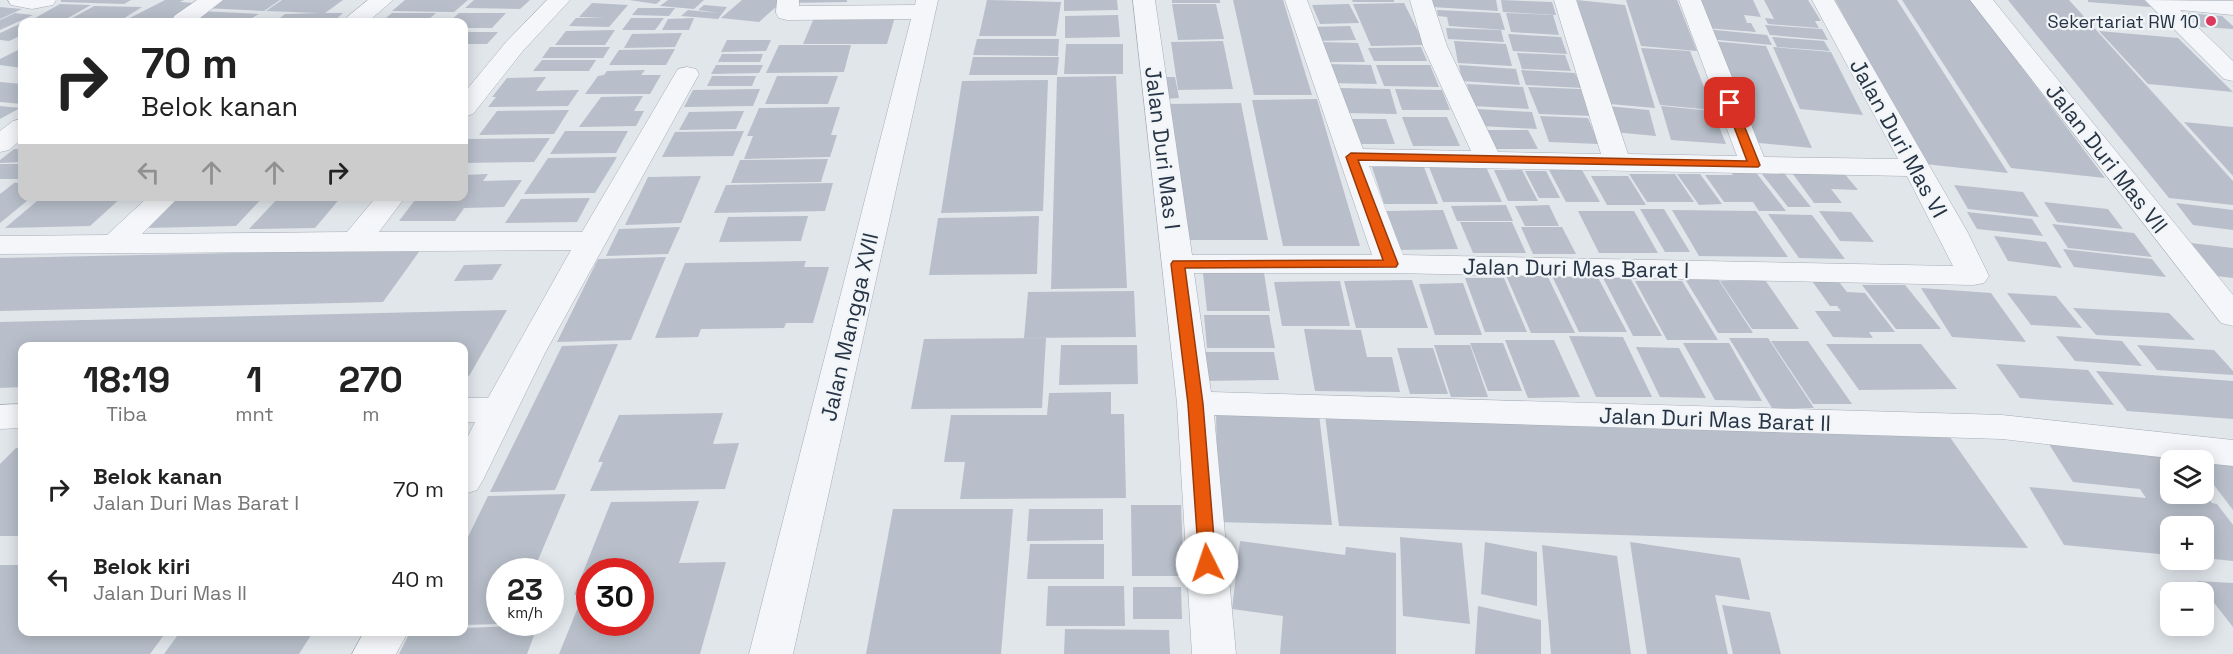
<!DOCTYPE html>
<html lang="id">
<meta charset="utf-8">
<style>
body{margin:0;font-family:"Space Grotesk",sans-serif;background:#f6f6f6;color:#222;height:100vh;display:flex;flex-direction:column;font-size:22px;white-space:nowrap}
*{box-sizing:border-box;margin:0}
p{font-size:20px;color:#767676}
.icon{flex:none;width:33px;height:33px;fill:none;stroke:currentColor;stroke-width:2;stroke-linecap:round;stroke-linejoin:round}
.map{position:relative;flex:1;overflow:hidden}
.side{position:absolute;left:18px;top:342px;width:450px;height:294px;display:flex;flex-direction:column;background:#fff;border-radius:12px;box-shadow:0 3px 15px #0003}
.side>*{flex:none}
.guide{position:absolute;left:18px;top:18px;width:450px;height:183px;border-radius:12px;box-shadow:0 3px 15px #0003;background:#fff;color:#222;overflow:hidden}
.buttons{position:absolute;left:2160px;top:450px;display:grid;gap:12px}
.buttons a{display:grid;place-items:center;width:54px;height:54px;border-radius:12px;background:#fff;box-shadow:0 3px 15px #0003;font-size:30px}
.speed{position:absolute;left:486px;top:558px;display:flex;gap:12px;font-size:30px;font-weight:700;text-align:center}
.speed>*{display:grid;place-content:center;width:78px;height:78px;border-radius:50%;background:#fff;box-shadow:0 3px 15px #0003;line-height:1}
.speed small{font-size:15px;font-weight:400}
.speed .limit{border:9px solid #d22;background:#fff;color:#111}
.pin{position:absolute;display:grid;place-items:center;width:51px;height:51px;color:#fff;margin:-26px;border-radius:12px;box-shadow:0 3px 9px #0006}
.me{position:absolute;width:66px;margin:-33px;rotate:356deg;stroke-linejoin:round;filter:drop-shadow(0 0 4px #0008)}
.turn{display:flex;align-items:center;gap:21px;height:126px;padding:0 24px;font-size:27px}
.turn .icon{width:78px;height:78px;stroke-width:2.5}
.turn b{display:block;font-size:42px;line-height:51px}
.lanes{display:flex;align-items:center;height:57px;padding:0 24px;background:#0003;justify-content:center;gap:30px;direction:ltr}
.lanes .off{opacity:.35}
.eta{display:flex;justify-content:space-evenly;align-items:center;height:102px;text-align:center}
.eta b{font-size:36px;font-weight:600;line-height:42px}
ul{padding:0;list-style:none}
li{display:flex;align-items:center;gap:18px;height:90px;padding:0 24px}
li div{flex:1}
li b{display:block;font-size:22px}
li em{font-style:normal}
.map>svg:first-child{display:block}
</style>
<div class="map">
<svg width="2233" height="654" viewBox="0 0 2233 654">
<rect width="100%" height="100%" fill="#e1e6eb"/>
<!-- building -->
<g fill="#b8bfca" fill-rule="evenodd">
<path d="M61,0h70l-7,4 -63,-2z"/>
<path d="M165,0h19l-4,2 15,1 -15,8 8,1 -18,10h-48z"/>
<path d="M215,0h65l-16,11 -61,-3z"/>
<path d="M282,0h61l-18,13h18l-10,9h-58l10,-8 34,-1 -53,-2z"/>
<path d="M405,0h63l-14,12 -62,-1z"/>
<path d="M474,0h56l-10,9 -55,-1z"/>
<path d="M629,0h32l-5,4z"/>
<path d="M668,0h36l-10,9 -34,-3z"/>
<path d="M742,0h42l-25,22 -38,-4z"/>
<path d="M789,0h58v2l-59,1z"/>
<path d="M987,0l74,2 -5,34h-77z"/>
<path d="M1064,0h53l1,10 -54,1z"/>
<rect x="1172" y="0" width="48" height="3"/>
<path d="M1233,0h50l29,95h-58z"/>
<path d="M1352,0h42v2h-41z"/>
<path d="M1431,0h65l2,11 -66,-4z"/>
<path d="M1501,0l51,2 4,13 -53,-3z"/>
<path d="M1577,0l48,5 30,103 -56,-5z"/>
<path d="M1626,0h51l20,51 -56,-5z"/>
<path d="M1699,0h54l8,17 -17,-2 3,8h4l5,9 -50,-4z"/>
<path d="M1764,0h44l13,21h-6l4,7 -51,-4 -3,-6 9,1z"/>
<path d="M1835,0h62l111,173 -83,-9z"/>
<path d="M1902,0h69l134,178 -94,-10z"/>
<path d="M2008,0h61l164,181v24l-64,-7z"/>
<path d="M2088,0h56l7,7 -63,-5z"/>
<path d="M592,3l36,2 -19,22 -40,-1 7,-8h30l-27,-1z"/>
<path d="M1404,3l21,42 -54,1 -18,-42z"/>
<path d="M60,4l31,1 -25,14 -31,-1z"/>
<path d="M1172,4h44l8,35 -46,1z"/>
<path d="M1349,4l10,19 -39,1 -8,-19z"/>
<path d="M704,5l23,2 -9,12 -37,-3 7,-6 30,3 -20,-3z"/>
<path d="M94,6l48,1 -24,15 -49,-2z"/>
<path d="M0,7l22,2 -22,10z"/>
<path d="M638,8h37l-6,8 -37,-1z"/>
<path d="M1437,10l63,3 5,17 -56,-4 -2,-9 -9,-1z"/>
<path d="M198,11l61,3 -14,8h-65z"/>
<path d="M15,13l18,2 -33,15v-10z"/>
<path d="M392,13h44l-10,9h-45z"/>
<path d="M459,13h47l-14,15h-28v-6h-15z"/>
<path d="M1506,13l47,2 6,20 -48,-3z"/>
<path d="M2187,13l35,3 11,10v3l-32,-2z"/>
<path d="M1118,15l2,22 -55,1v-22z"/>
<path d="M895,17l-8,27h-84l11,-26z"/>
<path d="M631,18h33l-9,12h-33z"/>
<path d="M694,18l-5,12h-27l6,-11z"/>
<path d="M22,23v12l-13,6 -9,-1v-7z"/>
<path d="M1765,25l57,4 6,11 -58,-5z"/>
<path d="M1350,26l6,14 -40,1 -5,-14z"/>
<path d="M1446,28l55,2 3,12 -56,-3z"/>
<path d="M1705,29l62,6 5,10 -64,-6z"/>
<path d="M464,30l5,2h29l-11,12h-23z"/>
<path d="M615,30l-10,15h-50l11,-14z"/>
<path d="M2099,31l79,7 55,54 -85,-8z"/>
<path d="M682,33l-7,14 -51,1 8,-14z"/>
<path d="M1508,34l53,3 6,17 -54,-3z"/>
<path d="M1772,37l52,4 6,10 -53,-4z"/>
<path d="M977,39h82l-1,17 -85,-1z"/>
<path d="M727,40h44l-5,11 -45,1z"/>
<path d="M1223,41l10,48 -55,1 -7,-48z"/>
<path d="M1454,41l52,3 6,22 -54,-3z"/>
<path d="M1711,41l55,5 46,102 -63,-6z"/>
<path d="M1319,42l39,1 7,19h-41z"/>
<path d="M1066,44h57v30h-59z"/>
<path d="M779,45h72l-7,27 -78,1z"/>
<path d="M550,47h60l-7,11h-61z"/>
<path d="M1421,47l6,14h-53l-6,-13z"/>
<path d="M1773,47l58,5 32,63 -63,-6z"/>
<path d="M22,48v20l-22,-3v-6z"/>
<path d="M1641,48l49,3 23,59 -53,-5z"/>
<path d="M675,49l-9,16h-57l10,-15z"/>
<path d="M1517,53l48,2 6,16 -49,-2z"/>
<path d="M722,54h41l-3,8h-42z"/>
<path d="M973,57h86l-2,18h-88z"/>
<path d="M542,60h54l-7,11h-56z"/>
<path d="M1325,64l46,1 6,19 -47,-1z"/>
<path d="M716,65h47l-4,8 -48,1z"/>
<path d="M1376,65h54l9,22 -55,-1z"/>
<path d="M1459,65l57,4 4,16 -58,-4z"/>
<path d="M645,70l-4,5h20l-11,19h-65l13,-18 6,-1 3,-4z"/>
<path d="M1521,70l54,3 7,15 -56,-3z"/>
<path d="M712,76h44l-4,10h-45z"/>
<path d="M777,76h61l-10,28h-63z"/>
<path d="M1116,76l11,212 -76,1 6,-212z"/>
<path d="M546,77l-10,14 43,-1 -11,16 -80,1 8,-10h-4l15,-19z"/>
<path d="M1160,77h15l4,21 -15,1z"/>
<path d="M1048,80l-5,131 -102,2 21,-132z"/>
<path d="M0,82l22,2v20l-22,-2z"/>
<path d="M1467,84l56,3 6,22 -57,-3z"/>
<path d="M1528,87l53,2 12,27 -54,-2z"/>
<path d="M1339,88l51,1 7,25 -53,-1z"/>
<path d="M760,89l-7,17 -69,1 9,-17z"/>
<path d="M1395,89l47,1 8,20h-48z"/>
<path d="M643,96l-9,15h10l-8,15 -57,1 22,-30z"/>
<path d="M1317,99l15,52 28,95h-77l-31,-146z"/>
<path d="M1241,103l27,137h-85l-14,-136z"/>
<path d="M0,106l20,2 -20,11z"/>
<path d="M1607,106l42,4 7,26 -43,-4z"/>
<path d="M1661,106l52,5 13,33 -55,-4z"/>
<path d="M840,107l-9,28h6l-7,22 -86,2 9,-23h-6l12,-28z"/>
<path d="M1477,109l55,3 5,17 -56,-3z"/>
<path d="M569,110l-15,24 -75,1 18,-24z"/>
<path d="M744,111l-8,18 -57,1 10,-18z"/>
<path d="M1540,116l48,2 11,26 -50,-2z"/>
<path d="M1402,117h45l13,29h-47z"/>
<path d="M1344,119h42l9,25h-43z"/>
<path d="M2184,122l49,5v49l-29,-32z"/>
<path d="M1484,130h44l10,19h-44z"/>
<path d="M565,131h63l-12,22 -66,1z"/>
<path d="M744,131l-11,25 -71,1 13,-25z"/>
<path d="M550,138l-16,24 -70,1v-20l2,-4z"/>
<path d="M14,149h8v13l-22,1v-3z"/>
<path d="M617,157l-22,36 -71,1 24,-36z"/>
<path d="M828,159l-7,23 -90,1 9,-23z"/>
<rect x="0" y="164" width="22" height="15"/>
<path d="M1372,167h52l14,37h-54z"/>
<path d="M1429,167h57l16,35h-59z"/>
<path d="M1780,168l31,39h-23l-30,-38z"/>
<path d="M1494,170h28l16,31h-30z"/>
<path d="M1549,170h33l18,32h-34z"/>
<path d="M1729,170h25l32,41h-27l-6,-9h-29l-19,-27h28z"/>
<path d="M1790,170l53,2 15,18 -27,-1 11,14h-28z"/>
<path d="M1525,171h21l14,27h-21z"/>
<path d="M488,174l-5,7 39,-1 -18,27 -40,1 -9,13h-56l19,-25h46v-21z"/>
<path d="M1629,174h46l19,28h-47z"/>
<path d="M1677,174h23l22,30 -23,1z"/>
<path d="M701,176l-20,47 -56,2 23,-48z"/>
<path d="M1591,176h37l18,29h-39z"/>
<path d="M22,182v14h11l-33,27v-29l14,-11z"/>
<path d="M833,183l-8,28 -111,2 12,-28z"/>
<path d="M1954,185l69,7 16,25 -71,-8z"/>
<path d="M43,196h80l-33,30 -85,2z"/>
<path d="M177,196h87l-28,30 -91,2z"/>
<path d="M280,196h62l-27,32 -66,1z"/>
<path d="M590,198l-13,24 -72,1 16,-24z"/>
<path d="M2044,202l64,7 15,20 -66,-7z"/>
<path d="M2176,203l57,7v20l-40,-5z"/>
<path d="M1506,205l7,16h-56l-6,-15z"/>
<path d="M1549,205l10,21h-34l-10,-20z"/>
<path d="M1640,209h24l26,43h-25z"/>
<path d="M1443,210l15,39 -59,1 -13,-39z"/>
<path d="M1672,210l84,1 32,46 -89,-1z"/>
<path d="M1578,211h56l24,42h-59z"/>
<path d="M1819,211l32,1 23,30 -34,-1z"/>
<path d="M1967,212l65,7 11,17 -66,-7z"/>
<path d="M1768,214l44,1 33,44 -46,-1z"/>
<path d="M808,216l-7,25 -82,1 9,-25z"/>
<path d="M1039,216l-2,58 -108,1 9,-57z"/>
<path d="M1460,222h52l14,31h-53z"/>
<path d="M2052,224l82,9 18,24 -84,-9z"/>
<path d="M680,227l-12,27 -62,2 13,-27z"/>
<path d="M1521,227h41l14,27h-43z"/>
<path d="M1994,236l52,6 16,26 -54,-7z"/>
<path d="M2191,243l42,5v30l-17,-2z"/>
<path d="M421,249l-38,53 -383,9v-53z"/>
<path d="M2063,249l89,10 14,18 -92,-10z"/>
<path d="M666,257l-35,83 -74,2 41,-83z"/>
<path d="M806,261l-2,6h25l-16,56h-27l-2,5 -83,1 -3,8 -43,1 30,-75z"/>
<path d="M502,264l-10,16 -38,1 10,-16z"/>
<path d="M1203,273h61l6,38h-63z"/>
<path d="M1505,273h41l29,60h-44z"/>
<path d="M1551,274h45l31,58h-48z"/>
<path d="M1602,276h27l33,60h-29z"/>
<path d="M1465,278h39l23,54h-42z"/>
<path d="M1685,279h33l35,54h-35z"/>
<path d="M1412,280l16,48h-72l-12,-47z"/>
<path d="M1765,280l34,49h-47l-32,-48z"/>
<path d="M1340,281l10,45h-68l-8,-44z"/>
<path d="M1635,281h47l36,59h-51z"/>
<path d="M1812,281l27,1 8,10 18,1 30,39h-26l4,6 -40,-1 -18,-26h26l-4,-5h-7z"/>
<path d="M1463,283l19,52h-47l-16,-51z"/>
<path d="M1862,285h43l36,44h-45z"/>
<path d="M1921,288l70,5 35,49 -74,-5z"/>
<path d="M1134,291l2,46 -112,1 4,-46z"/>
<path d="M2007,293l49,3 26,32 -51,-3z"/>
<path d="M2073,308l96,5 26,27 -99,-5z"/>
<path d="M507,310l-38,66h-5v-30h-442v41l-22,1v-66z"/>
<path d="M1204,315h65l6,33h-68z"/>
<path d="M1304,329l57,1 6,27h25l8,35 -85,-1z"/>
<path d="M1569,336l54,1 29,60h-56z"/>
<path d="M2056,336l66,5 20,25 -67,-5z"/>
<path d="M1046,338l-4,70 -131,1 13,-70z"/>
<path d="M1729,338h39l46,70h-42z"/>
<path d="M1505,340h49l26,57 -52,1z"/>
<path d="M1771,341h37l44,63h-39z"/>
<path d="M1470,343h33l19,48h-34z"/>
<path d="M1683,343h46l33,58 -47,-1z"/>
<path d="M618,344l-63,146 -65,2 72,-146z"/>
<path d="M1826,344h95l36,45 -98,1z"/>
<path d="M1061,345h76l1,39 -79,1z"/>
<path d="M1434,345h36l18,52h-37z"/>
<path d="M2137,345l77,5 19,21v4l-76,-5z"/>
<path d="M1636,347l43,1 27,50 -46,-1z"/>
<path d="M1397,348h36l15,46h-38z"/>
<path d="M1200,352h74l5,28 -77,1z"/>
<path d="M1996,364l92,6 26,35 -94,-7z"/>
<path d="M2096,371l137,10v38l-106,-8z"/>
<path d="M1111,392v22h13l2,84 -166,1 5,-37h-21l7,-47h96l2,-22z"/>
<path d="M1216,411l103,3 13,111 -114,-3z"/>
<path d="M723,413l-10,31 26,-1 -14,46 -135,2 13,-29h-5l21,-47z"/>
<path d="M1325,415l622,18 81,115 -689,-22z"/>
<path d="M2045,438l131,18 3,4h-9v34h34l8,9 5,1 16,21v36l-29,-3v-32h-34v29l-106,-10 -35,-58 117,11 -6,-9 -67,-7z"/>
<path d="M16,448h6v88h-22v-72z"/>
<path d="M2191,455l42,4v51l-29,-38v-12h-9z"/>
<path d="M566,494l-33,78h-33v52l-36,1v-80l24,-49z"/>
<path d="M699,501l-20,62 47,-1 -26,92h-141l24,-59h-9l37,-93zM590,572h50v50h-50z"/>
<path d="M1131,505h50l3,71h-52z"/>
<path d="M893,509h120l-12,145h-135z"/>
<path d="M1029,509h74v31l-76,1z"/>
<path d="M1400,537l62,6 8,81 -67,-8z"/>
<path d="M1240,541l105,14 1,-8 50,6v101h-116l3,-38 -51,-7z"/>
<path d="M1485,542l52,10v54l-56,-12z"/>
<path d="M1630,542l110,16 10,42 -35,-5 13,59h-81z"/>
<path d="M1030,544h74v35h-77z"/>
<path d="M1542,545l75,11 14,98h-80z"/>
<path d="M0,565h22v67h144l-16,22h-150z"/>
<path d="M2197,581l36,2v44z"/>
<path d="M1048,586h76l1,40h-79z"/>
<path d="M1133,587h48l1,32h-49z"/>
<path d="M1722,605l48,7 11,42h-48z"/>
<path d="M1478,606l63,14v34h-66z"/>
<path d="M538,625l-11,29h-128l11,-22h54v-4z"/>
<path d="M1065,629l104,1 1,24h-106z"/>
<path d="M180,632h133l-14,22h-135z"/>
</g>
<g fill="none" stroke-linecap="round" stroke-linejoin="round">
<!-- minor casing -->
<g stroke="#a5adb6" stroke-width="1">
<g id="minor">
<path d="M8,0h48l-3,5 -21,4 -21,-4z"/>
<path d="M197,0h26l-28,22h-23l2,-6z"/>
<path d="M368,0h25l-25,22h-24l3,-5z"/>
<path d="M547,0h23l-48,52 -49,62 -9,3v-24l42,-51z"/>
<path d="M777,0h22v6l116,-1 1,-5h22l-145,654h-44l162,-635 -124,1 -8,-2 -3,-5z"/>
<path d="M1133,0h22l37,255h180l-87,-255h22l56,149 108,2 -48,-105 -13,-46h22l15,46 51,106 103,2 -47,-154h22l52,154 109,2 -58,-156h22l63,157 134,2 -86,-159h22l134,233 21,43 -5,7 -11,2 -582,-12h-197l17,119 791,23 231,25v26l-29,-3v-3h-18l-184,-21 -788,-24 22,239h-44l-15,-251zM1369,166l538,10 46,90 -550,-11z"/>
<path d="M1970,0h23l240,295v31l-12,-3z"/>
<path d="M2145,0l88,1v14l-53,-5 53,51v20l-9,-2z"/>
<path d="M687,67l9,2 3,5 -154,279 -62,127 -6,10 -13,4v-50l11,-22h-11v-24h24l83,-148 -571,4v-18l107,-1 42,-39h31l-38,38 205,-2 30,-36h29l-27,36h203l93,-158 3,-5z"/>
<path d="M22,119v20l-13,11 -9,2v-21l13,-10z"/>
<path d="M22,404v24l-22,1v-24z"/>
<path d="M364,632h44l-12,22h-44z"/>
</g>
</g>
<!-- minor -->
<use href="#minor" fill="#f5f6f9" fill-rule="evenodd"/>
</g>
<!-- route -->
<path fill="#ea580c" stroke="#983908" stroke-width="1.5" d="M1730,100l5,3 25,62 -2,2 -400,-7 40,104 -2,3 -211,1 18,136 13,159 -3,5 -6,1 -6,-1 -2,-5 -11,-159 -17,-140 2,-3 210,-1 -37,-103 5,-4 396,8 -22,-58z"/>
<!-- markers -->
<circle fill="#dd395d" stroke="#f1f5f8" stroke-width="2" cx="2211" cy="21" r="6"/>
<g text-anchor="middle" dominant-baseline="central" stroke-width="4.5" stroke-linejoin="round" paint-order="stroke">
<!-- far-poi labels -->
<g font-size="18" fill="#273445" stroke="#f1f5f8" text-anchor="end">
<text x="2199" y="21">Sekertariat RW 10</text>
</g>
<!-- street labels -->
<g font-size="22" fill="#273445" stroke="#f1f5f8">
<text transform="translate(1899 138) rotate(61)">Jalan Duri Mas VI</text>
<text transform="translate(1163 148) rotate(83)">Jalan Duri Mas I</text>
<text transform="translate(2107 158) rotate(52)">Jalan Duri Mas VII</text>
<text transform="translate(1576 268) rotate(1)">Jalan Duri Mas Barat I</text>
<text transform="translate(849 327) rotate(-77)">Jalan Mangga XVII</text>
<text transform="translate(1715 419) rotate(2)">Jalan Duri Mas Barat II</text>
</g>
</g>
</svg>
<div class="buttons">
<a><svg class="icon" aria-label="layers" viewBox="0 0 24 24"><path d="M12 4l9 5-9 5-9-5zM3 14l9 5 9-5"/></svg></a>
<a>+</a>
<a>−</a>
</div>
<div class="speed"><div>23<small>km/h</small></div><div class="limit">30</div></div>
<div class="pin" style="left:1730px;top:103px;background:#d93025"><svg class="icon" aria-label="arrive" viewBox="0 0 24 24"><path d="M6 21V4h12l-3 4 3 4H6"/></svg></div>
<svg class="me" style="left:1207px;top:563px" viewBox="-20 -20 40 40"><circle r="19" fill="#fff"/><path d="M0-13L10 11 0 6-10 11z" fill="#ea580c"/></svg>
<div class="guide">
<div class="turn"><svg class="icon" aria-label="right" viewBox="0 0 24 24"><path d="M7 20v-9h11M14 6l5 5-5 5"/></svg><div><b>70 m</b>Belok kanan</div></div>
<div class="lanes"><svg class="icon off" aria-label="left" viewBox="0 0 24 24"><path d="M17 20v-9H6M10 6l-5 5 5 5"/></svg><svg class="icon off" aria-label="ahead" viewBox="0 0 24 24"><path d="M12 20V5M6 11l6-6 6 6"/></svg><svg class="icon off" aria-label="ahead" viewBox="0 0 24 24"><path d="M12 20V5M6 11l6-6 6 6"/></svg><svg class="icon" aria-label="right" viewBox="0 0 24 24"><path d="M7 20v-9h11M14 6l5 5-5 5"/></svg></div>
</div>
<section class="side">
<div class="eta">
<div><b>18:19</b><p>Tiba</p></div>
<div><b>1</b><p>mnt</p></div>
<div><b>270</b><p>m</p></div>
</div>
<ul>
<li><svg class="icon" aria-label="right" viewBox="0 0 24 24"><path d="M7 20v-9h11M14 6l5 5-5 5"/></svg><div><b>Belok kanan</b><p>Jalan Duri Mas Barat I</p></div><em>70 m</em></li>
<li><svg class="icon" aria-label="left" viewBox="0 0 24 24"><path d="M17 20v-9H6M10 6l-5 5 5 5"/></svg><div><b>Belok kiri</b><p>Jalan Duri Mas II</p></div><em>40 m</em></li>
</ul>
</section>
</div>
